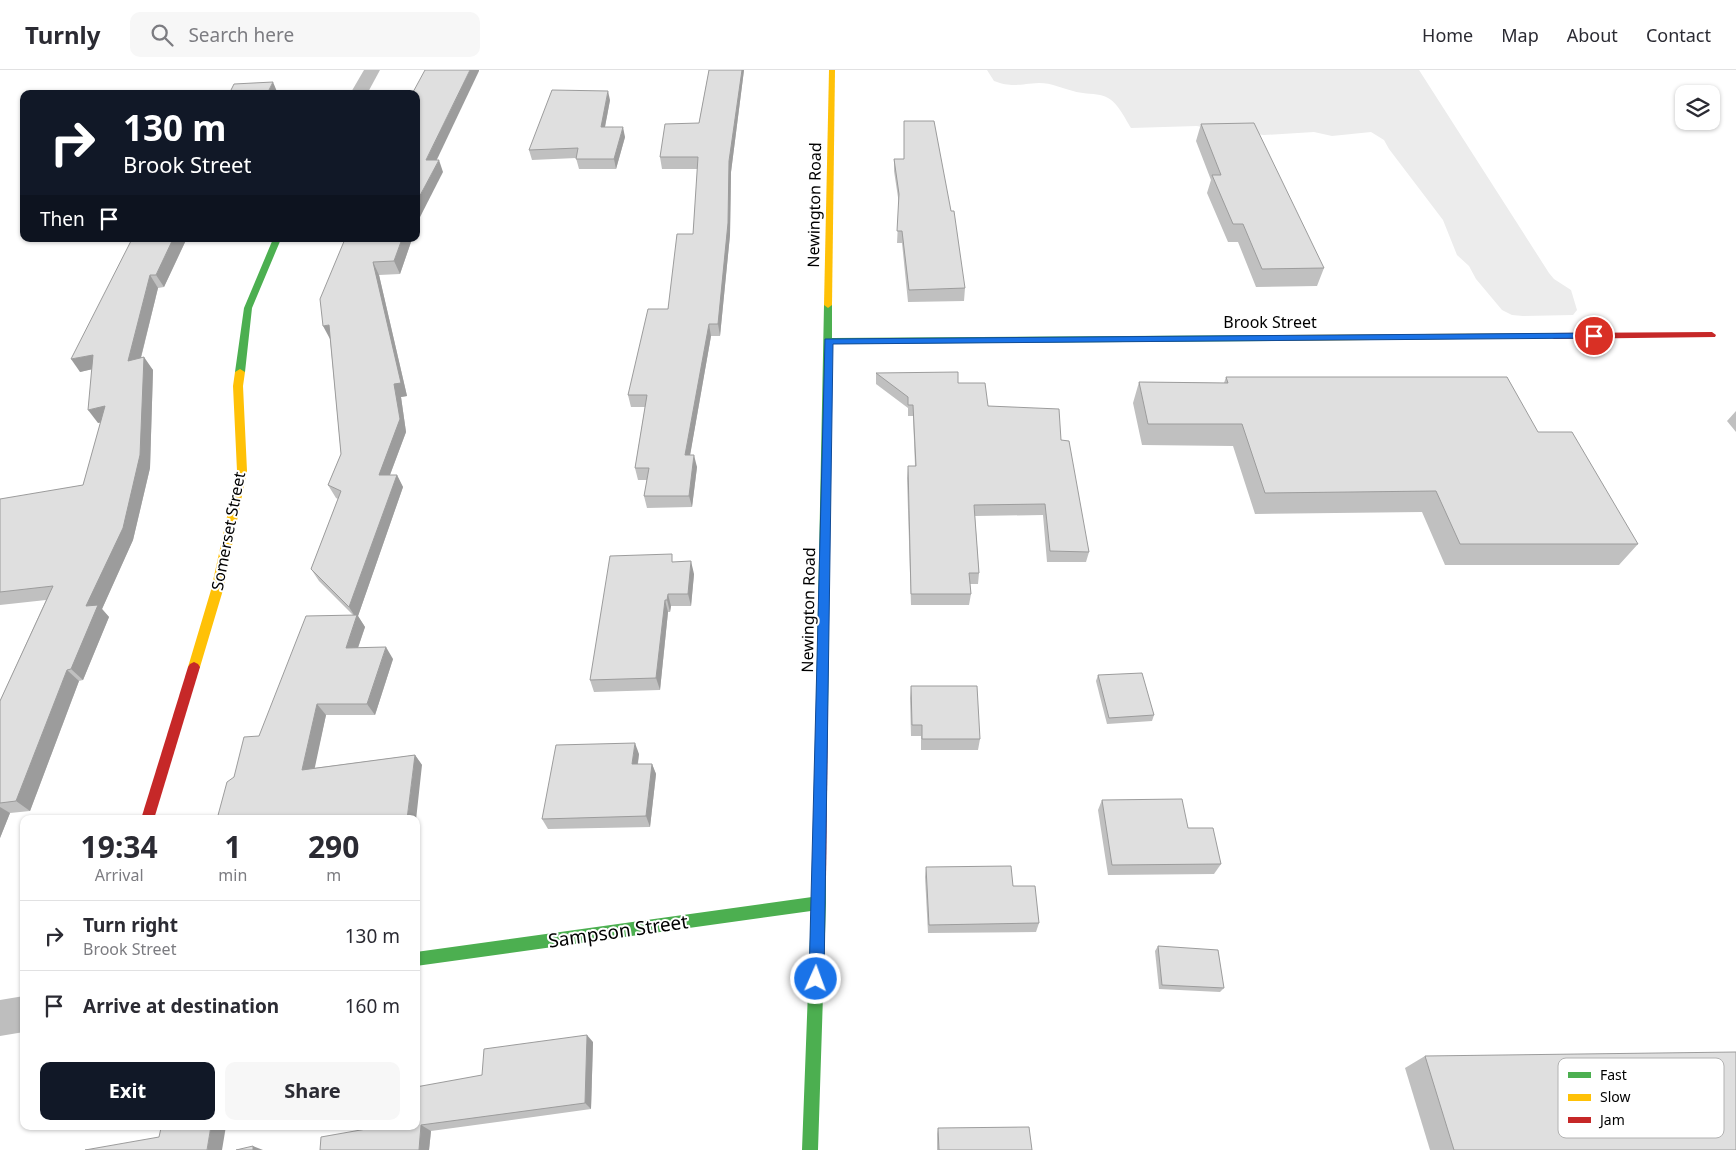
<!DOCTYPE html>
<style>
body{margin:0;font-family:"Noto Sans",sans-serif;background:#f7f7f7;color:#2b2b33;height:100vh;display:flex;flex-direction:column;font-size:19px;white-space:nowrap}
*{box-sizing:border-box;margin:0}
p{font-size:16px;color:#7c7c81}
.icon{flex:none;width:28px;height:28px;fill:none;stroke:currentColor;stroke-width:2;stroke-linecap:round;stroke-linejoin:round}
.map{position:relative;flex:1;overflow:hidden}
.details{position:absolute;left:20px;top:745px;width:400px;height:315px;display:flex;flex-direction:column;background:#fff;border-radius:10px;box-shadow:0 1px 4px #0004}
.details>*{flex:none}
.hud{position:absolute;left:20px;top:20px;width:400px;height:152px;border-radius:10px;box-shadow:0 1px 4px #0004;background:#111827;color:#fff;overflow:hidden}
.controls{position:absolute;left:1675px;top:15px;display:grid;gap:10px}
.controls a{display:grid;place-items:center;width:45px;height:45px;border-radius:10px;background:#fff;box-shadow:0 1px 4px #0004;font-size:25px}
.pin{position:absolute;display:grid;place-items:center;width:42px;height:42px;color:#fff;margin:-21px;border:2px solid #fff;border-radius:50%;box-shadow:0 1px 5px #0007}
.me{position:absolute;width:55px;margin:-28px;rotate:2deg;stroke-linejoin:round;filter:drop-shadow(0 0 4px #0008)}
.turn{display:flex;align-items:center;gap:18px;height:105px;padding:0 20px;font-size:22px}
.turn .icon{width:65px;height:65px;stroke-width:2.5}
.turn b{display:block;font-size:35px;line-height:42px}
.then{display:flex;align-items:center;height:48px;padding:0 20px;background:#0003;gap:10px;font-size:19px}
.eta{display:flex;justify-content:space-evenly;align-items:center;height:85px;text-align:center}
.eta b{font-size:30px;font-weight:700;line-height:35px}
.primary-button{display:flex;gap:10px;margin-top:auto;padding:10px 20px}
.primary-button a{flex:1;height:58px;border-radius:10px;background:#111827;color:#fff;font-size:20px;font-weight:700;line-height:58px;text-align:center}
.primary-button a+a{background:#f7f7f7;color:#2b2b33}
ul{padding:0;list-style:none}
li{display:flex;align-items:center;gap:15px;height:70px;padding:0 20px;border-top:1px solid #e1e1e2}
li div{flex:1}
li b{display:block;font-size:19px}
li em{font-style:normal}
header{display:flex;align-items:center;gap:30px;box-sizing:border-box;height:70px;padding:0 25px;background:#fff;border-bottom:1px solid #e1e1e2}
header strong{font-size:24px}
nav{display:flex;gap:28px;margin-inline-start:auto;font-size:18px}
.search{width:350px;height:45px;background:#f7f7f7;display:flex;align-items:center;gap:12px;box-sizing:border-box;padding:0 18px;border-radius:10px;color:#7c7c81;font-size:19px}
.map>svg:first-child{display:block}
</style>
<header>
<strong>Turnly</strong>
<div class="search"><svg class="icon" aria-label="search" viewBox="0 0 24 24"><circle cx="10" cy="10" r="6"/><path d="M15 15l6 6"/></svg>Search here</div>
<nav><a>Home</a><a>Map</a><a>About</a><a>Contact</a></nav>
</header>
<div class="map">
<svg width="1736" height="1080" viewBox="0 0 1736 1080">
<rect width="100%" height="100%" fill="#fff"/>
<!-- green -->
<path fill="#ececec" d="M987,0h432l130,203 5,6 17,11 6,20 -4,5 -50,1 -11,-1 -10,-5 -26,-31 -7,-13 -12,-11 -14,-35 -54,-71 -5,-9 -13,-8 -39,4 -18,-4 -50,3 -49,-5 -18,-4 -66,2c-8,-13 -15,-30 -31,-33 -9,-2 -18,-1 -27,-4 -12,-3 -21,-8 -34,-8 -20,1 -26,5 -45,-2z"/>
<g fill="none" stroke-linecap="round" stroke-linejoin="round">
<!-- street -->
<g fill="#bebebe" fill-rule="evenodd">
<path d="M364,0h16l-13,24h-17z"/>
<path d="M24,926v36l-24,4v-36z"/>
</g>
<!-- fast -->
<g fill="#4caf50" fill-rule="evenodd">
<path d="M273,169h8l-29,69 -7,64 -5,3 -5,-3 9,-64z"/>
<path d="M828,232l4,3v33l450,-3 5,3 -5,3 -450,3 -4,364 -2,4 -4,1 -4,-1 -2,-4 8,-403z"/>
<path d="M819,803l5,1 2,5v24l-8,247h-16l9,-239 -395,55v-14l396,-55v-18l2,-5z"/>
</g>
<!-- slow -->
<g fill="#ffc107" fill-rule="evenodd">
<path d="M829,0h6l-3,235 -4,3 -4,-3z"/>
<path d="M1554,263l5,3 -2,2 -275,3 -5,-3 5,-3z"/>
<path d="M240,299l5,3 -2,14 4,85 -24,119 -23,77 -2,3 -4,2 -4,-2 -2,-3 23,-77 26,-119 -4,-85 2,-14z"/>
</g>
<!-- jam -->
<g fill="#c62828" fill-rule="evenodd">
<path d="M1712,262l4,3 -1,2 -161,2 -5,-3 5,-3z"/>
<path d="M194,592l4,2 2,3 -46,152h-13l47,-152 2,-3z"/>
<path d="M822,633l4,1 2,4 -2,171 -2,5 -5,1 -5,-1 -2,-5 4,-171 2,-4z"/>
</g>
</g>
<!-- wall -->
<g fill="#c0c0c0">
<path d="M709,0h35l-13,102 -1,63 -10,101h-9l-21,119 7,12 -5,40 -45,1 -3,-12 3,-16h-9l-3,-12 10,-61h-14l-3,-12 40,-86 25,-75 5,-65h-36l-2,-12 39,-34z"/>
<path d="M610,30l-5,27 20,10 -9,32h-37l-3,-11 -44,2 -3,-10z"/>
<path d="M904,51l61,167 -1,13 -56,1 -6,-59h-5l2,-39 -5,-33v-12h10z"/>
<path d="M1201,54l123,144 -7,18 -61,1 -18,-45h-10l-21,-49 4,-13 -15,-39z"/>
<path d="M132,169h59l-1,1h-4l-22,47 -6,1 -17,70 12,12 -3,98 -17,72 -31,69 7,8 -26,63 -4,1 -49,130 -20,2 -10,25v-137l46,-101 -46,5v-105l83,-15 18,-63 -3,1 -6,-54 -12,3z"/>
<path d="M345,169h67l-12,35 -21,1 28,121 -6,1 5,35 -16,43h7l6,12 -45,129 7,11 -7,21 35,11 -18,56h-49l-12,53 101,-13 7,10 -188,12 25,-41 94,-121 -34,-34 -8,-12 27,-70 -2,-1 -8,-13 13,-31 -11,-115z"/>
<path d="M876,303l82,10 30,23 73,34 28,112 -3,10h-39l-4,-47 -68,1 4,57 -1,11h-8l1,10 -2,11h-58l-4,-127 1,-12h7l-2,-50h-5v-8l-32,-24z"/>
<path d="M1226,307l312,55 100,112 -19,21h-174l-23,-53 -167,2 -22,-68 -91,-1 -9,-42 6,-21 85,1z"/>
<path d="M1736,341v21l-9,-11z"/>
<path d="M674,492l20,12 -3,32h-20l-1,6h-2l-8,78 -66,2 -4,-12z"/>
<path d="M1098,605l56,40 -2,6 -45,3 -11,-43z"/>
<path d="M911,616l69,53 -2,11h-57v-14h-10l-1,-38z"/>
<path d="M639,684l-1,10h14l4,10 -6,53 -102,2 -6,-10z"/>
<path d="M1102,730l86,28 33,36 -7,10 -106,1 -10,-65z"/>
<path d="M926,797l87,19 26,37 -3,9 -108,1 -3,-56z"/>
<path d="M1158,876l66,42 -4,4 -61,-3 -4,-38z"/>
<path d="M593,972l-2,67 -160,22 -2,19h-109l52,-22 110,-53z"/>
<path d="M1425,986l311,94h-306l-25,-82z"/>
<path d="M938,1058l94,22h-95v-16z"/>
</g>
<!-- shaded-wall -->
<g fill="#9c9c9c">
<path d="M470,0h9v1l-48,101 -5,-12z"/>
<path d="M742,0h2l-13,102 -1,63 -10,101 -2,-12 11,-163z"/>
<path d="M273,12l5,12h-11z"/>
<path d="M608,21l2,9 -7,37 -2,-10z"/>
<path d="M623,57l2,10 -9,32 -2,-10z"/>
<path d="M439,90l4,12 -27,53v-22z"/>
<path d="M173,169h12l1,1 -22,47 -8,-12z"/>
<path d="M402,169h10l-12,35 -6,-13z"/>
<path d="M373,192l6,13 28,121 -6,1 5,35 -21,56 -6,-13z"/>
<path d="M150,205l8,13 -21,85 -9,-12z"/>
<path d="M709,254l2,12 -23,131 -3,-12z"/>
<path d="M329,255l7,13 -6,1 -7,-13z"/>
<path d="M93,285l9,12 -22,5 -9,-13z"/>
<path d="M144,287l9,13 -3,98 -17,72 -31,69 7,8 -26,63 -12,-11z"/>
<path d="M105,336l10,13 -17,4 -10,-13z"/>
<path d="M694,385l3,12 -5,40 -3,-11z"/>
<path d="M397,405l6,12 -45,129 7,11 -11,32 -8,-11 10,-30 -7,-11z"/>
<path d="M691,491l3,13 -3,32 -3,-12z"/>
<path d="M668,524l3,12 -1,6 -3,-12z"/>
<path d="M665,530l3,12 -8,78 -4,-12z"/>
<path d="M386,577l7,12 -18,56 -8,-11z"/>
<path d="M67,600l12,11 -49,130 -14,-10z"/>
<path d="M317,634l9,11 -14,66 -10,-11z"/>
<path d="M635,673l4,11 -3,21 -4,-11z"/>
<path d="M415,685l7,10 -6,55v-1h-9z"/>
<path d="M652,694l4,10 -6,53 -4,-11z"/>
<path d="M0,737l10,6 -10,25z"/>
<path d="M587,965l6,7 -2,67 -6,-6z"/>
<path d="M421,1055l10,6 -2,19h-10z"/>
<path d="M211,1056h15l-4,24h-15z"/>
<path d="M253,1076l10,4h-10z"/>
</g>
<!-- building -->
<g fill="#dfdfdf" stroke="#9c9c9c">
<path d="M425,0h45l-44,90h13l-23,43v-109h-4z"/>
<path d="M709,0h33l-13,91 -1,62 -10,101h-9l-24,131h9l-5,41h-45l5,-28h-14l12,-73h-19l20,-86h20l9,-75h16l5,-77h-38l5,-33 34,-1z"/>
<path d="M273,12l-6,12h-38l5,-10z"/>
<path d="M552,20l56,1 -7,36h22l-9,32h-38l2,-11 -49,2z"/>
<path d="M904,51h30l17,90h3l11,77 -56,2 -7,-59h-5l2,-37 -5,-35h10z"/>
<path d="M1254,53l70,145 -62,1 -19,-45h-10l-21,-49h9l-20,-51z"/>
<path d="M132,169h41l-17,36h-6l-22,86 16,-4 -4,98 -17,73 -37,78 12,-1 -27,64 -4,1 -51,131 -16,2v-102l53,-115 -53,6v-93l83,-14 22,-79 -17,4 5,-55 -22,4z"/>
<path d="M345,169h57l-8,22 -21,1 28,121 -7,1 6,35 -21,56h18l-48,132 -38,-38 30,-78 -13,-6 13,-31 -12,-129 -6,1 -3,-27z"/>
<path d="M958,302v11h27l3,23 71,3 2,31 8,1 20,111 -39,-1 -5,-47 -71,1 5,68h-10l2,21h-60l-3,-128h8l-3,-61h-5v-8l-32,-24z"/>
<path d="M1226,307h281l31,55h34l66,112h-178l-24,-53 -171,2 -23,-69h-94l-9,-42 89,1z"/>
<path d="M672,484v8l19,-1 -3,33h-20l-1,6h-2l-9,78 -66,2 20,-124z"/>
<path d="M357,545l-11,33 40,-1 -19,57h-50l-15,66 113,-15 -8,64h-190l10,-37 7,-5 10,-40 15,-1 47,-120z"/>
<path d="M1142,603l12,42 -45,3 -11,-43z"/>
<path d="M911,616h66l3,53h-58v-14h-10z"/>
<path d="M635,673l-3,21h20l-6,52 -104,3 14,-74z"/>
<path d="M1182,729l6,29h25l8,36 -109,1 -10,-65z"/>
<path d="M1011,796l2,20h22l4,37 -110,2 -3,-58z"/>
<path d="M1158,876l60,4 6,38 -62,-3z"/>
<path d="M587,965l-2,68 -164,22 -2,25h-99l1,-13 51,-9v-2h44v-39l66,-12 2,-26z"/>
<path d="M1736,982v98h-282l-29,-94z"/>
<path d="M170,1056h41l-4,24h-122l74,-13 2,-9z"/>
<path d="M1029,1057l3,23h-93l-1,-22z"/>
<path d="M253,1076v4h-17z"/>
</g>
<!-- route -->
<path fill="#1a73e8" stroke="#114b97" d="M1594,263l3,1v4l-764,6 -9,635 -3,5 -5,2 -5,-2 -2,-5 16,-640z"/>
<g text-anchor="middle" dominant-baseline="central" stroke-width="4" stroke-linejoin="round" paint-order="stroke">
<!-- street labels -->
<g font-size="16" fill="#000" stroke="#fff">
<text transform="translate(814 135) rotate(-89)">Newington Road</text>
<text x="1270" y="252">Brook Street</text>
<text transform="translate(228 461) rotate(-79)">Somerset Street</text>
<text transform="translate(808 540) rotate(-89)">Newington Road</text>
</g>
<!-- near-street labels -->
<g font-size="19" fill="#000" stroke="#fff">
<text transform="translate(618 861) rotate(-8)">Sampson Street</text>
</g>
</g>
<!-- legend -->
<rect x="1558" y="988" width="166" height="80" rx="8" fill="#fff" stroke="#b2b2b2" stroke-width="1"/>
<rect x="1568" y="1002" width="23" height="6" fill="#4caf50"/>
<rect x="1568" y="1024" width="23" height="7" fill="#ffc107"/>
<rect x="1568" y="1047" width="23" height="6" fill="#c62828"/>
<g font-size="14" fill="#000">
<text x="1600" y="1010">Fast</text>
<text x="1600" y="1032">Slow</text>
<text x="1600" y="1055">Jam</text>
</g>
</svg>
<div class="controls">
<a><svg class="icon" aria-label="layers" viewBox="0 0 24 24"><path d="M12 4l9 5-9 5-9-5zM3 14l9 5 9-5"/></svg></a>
</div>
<div class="pin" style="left:1594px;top:266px;background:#d93025"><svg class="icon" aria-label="arrive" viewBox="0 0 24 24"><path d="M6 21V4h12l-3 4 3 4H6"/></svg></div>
<svg class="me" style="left:816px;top:909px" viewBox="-20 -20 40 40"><circle r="17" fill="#1a73e8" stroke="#fff" stroke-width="3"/><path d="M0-11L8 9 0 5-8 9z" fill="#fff"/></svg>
<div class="hud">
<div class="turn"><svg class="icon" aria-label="right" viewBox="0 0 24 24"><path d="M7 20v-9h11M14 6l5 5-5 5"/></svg><div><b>130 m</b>Brook Street</div></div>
<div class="then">Then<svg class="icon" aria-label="arrive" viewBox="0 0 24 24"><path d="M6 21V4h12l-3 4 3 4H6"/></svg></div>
</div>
<section class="details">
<div class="eta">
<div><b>19:34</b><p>Arrival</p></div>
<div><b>1</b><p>min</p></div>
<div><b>290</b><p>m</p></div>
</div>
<ul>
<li><svg class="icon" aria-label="right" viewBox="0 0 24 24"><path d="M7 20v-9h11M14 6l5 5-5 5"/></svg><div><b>Turn right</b><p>Brook Street</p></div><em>130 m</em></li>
<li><svg class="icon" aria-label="arrive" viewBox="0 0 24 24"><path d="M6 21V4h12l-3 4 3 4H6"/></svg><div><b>Arrive at destination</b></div><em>160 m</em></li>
</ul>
<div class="primary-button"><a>Exit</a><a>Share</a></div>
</section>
</div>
